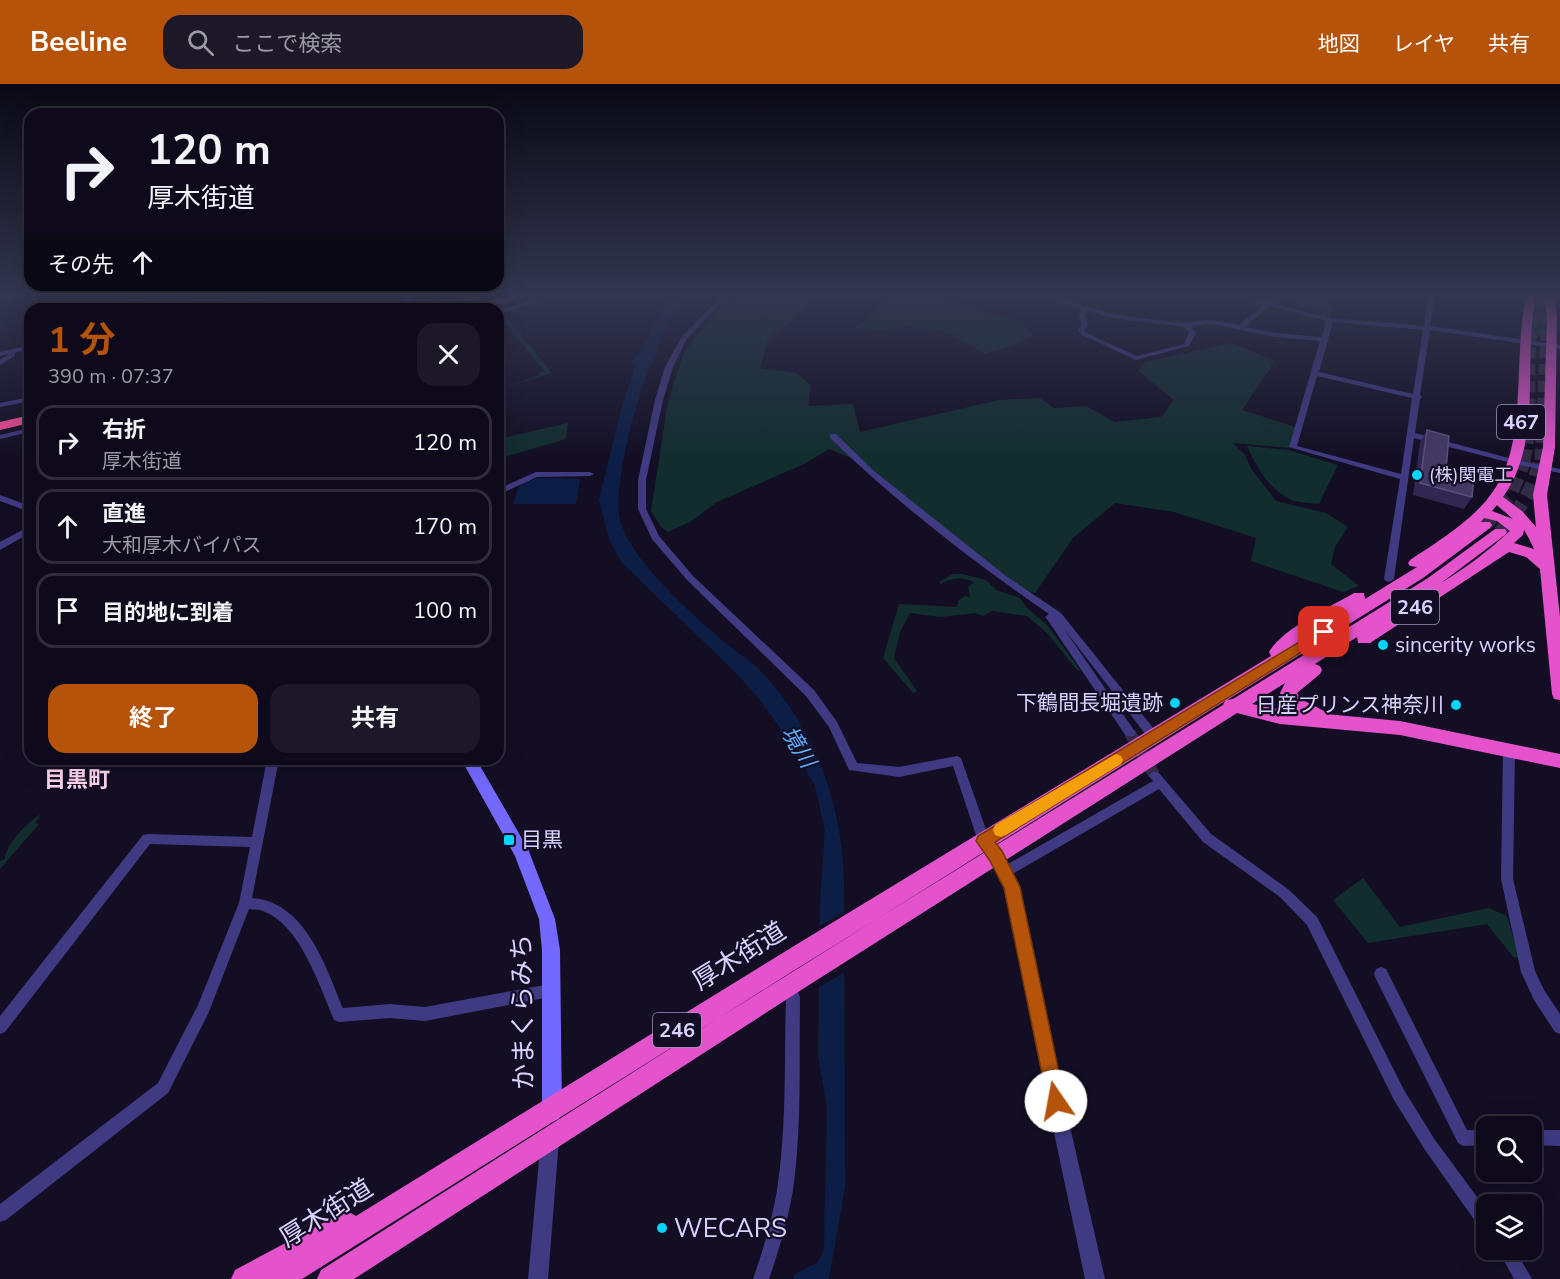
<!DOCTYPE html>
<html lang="ja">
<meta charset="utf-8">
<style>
body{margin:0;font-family:"Nunito Sans","Noto Sans JP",sans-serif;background:#1c1828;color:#f1f3f6;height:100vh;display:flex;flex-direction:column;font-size:22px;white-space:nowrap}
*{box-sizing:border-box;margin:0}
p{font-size:20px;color:#9b9aa3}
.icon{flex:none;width:33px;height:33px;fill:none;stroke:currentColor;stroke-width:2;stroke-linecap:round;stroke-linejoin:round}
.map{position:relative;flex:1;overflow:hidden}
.side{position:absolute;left:24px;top:219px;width:480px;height:462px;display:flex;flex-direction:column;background:#0e0a1b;border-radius:18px;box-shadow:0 6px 24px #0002,0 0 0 2px #2e2b3a}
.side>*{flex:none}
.top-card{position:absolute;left:24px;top:24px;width:480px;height:183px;border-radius:18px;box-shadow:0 6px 24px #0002,0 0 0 2px #2e2b3a;background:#0e0a1b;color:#f1f3f6;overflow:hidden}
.fabs{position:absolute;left:1476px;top:1032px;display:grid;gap:12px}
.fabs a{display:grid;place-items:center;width:66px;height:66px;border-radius:12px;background:#0e0a1b;box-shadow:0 6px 24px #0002,0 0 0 2px #2e2b3a;font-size:30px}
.pin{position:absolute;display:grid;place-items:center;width:51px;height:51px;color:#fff;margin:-26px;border-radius:12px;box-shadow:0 3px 9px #0006}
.me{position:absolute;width:66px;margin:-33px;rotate:348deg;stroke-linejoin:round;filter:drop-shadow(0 0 4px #0008)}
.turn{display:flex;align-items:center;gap:21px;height:126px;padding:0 24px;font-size:27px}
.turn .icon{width:78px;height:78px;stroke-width:2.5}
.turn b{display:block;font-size:42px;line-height:51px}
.then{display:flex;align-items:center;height:57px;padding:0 24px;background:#0003;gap:12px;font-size:22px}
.round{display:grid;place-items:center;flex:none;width:63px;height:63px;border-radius:18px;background:#1c1828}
.summary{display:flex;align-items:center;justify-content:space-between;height:102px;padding:0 24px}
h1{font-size:36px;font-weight:700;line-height:45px;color:#b45309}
.button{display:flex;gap:12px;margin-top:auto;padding:12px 24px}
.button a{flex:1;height:69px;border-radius:18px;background:#b45309;color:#fff;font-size:24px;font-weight:700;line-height:69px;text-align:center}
.button a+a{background:#1c1828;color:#f1f3f6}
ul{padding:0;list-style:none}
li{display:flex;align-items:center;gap:18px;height:75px;margin:0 12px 9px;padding:0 12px;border:3px solid #2e2b3a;border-radius:18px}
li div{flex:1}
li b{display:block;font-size:22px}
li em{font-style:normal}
header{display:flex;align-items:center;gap:36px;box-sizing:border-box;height:84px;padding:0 30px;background:#b45309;color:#fff}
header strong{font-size:28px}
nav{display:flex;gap:33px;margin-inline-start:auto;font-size:21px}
.search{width:420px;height:54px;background:#1c1828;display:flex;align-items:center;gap:15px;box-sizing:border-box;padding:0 21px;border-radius:18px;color:#9b9aa3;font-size:22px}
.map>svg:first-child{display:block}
</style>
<header>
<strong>Beeline</strong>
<div class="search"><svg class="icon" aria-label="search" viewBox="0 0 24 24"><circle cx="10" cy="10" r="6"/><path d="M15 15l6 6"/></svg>ここで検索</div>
<nav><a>地図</a><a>レイヤ</a><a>共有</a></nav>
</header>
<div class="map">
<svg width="1560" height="1195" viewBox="0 0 1560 1195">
<rect width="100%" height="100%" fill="#130e24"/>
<!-- green -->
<g fill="#112d2e">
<path d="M281,209h37l-27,14 -24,-6z"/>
<path d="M749,209h76l-57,47 -8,28 36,5 15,12 -3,21 45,-2 7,28 139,-32 41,-2 14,10 32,-2 29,16 46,-5 13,-17 -36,-29 6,-9 88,-19 43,18 -33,49 53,17 -4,21 -58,-5 12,12 7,15 24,31 50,12 22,14 -13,20 -4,17 28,22 -16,6 -92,-31 5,-23 -82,-26 -59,-9 -42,35 -38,55 -21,-6 -158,-127 -27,-11 -23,14 -89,39 -27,20 -22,10 -7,-5 -10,-16 17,-110 16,-49 37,-47z"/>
<path d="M896,209h39l48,19 39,9 10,15 -21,10 -26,8 -36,-21 -44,-8 -22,6 -28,-3z"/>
<path d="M1300,209h37l-7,25 -10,-2 3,-5 -41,-11z"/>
<path d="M1537,209h8l2,13 -3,31 -16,-4z"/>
<path d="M503,229l49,60 -54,16 42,-14 -2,-2 6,-2 -45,-56z"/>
<path d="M568,339l-2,16 -68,20v-20z"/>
<path d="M1247,362l41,4 50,15 -19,39c-8,-1 -20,-1 -28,-4 -22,-10 -35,-34 -44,-54z"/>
<path d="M953,490h10l23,6 10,10 24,8 6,9 21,18 34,46 -4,-1 -30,-37 -20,-17 -35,-5 -9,5 -8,-3 -34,4 -31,-4 -10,19 -6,26 23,33 -4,2 -30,-35 16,-54 58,3 1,-6 7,-5 5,1 -2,-10 6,-5c-10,-5 -23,-5 -33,2l-2,-2z"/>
<path d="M41,730l-6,9 4,1 -39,45v-8l5,-2c1,-16 23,-37 36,-45z"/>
<path d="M1363,794l37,49 89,-19 18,8 12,41 -5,1 -27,-34 -119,19 -35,-43z"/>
</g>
<!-- water -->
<g fill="#0c1e45">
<path d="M679,209h17c-25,19 -37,41 -43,72h-3c-13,33 -38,123 -30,155 11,42 79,101 113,129 8,7 18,12 25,19 55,57 83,131 86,210l1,309 -16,92h-36l2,-5 23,-12 6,-13 3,-141 -9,-51 2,-156 5,-70 -10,-45 -28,-48 -27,-38 -24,-27 -115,-111 -12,-23 -10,-39 22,-90 15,-46h-4l3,-8 7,-4 12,-30 10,-16z"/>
<path d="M537,394l43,1 -4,25h-63l6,-18z"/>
</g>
<!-- pier -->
<path fill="#130e24" d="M847,827v60l-31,18v-61z"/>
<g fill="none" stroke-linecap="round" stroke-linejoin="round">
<!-- minor-tunnel -->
<path stroke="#312b45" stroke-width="12" stroke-dasharray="12 6" stroke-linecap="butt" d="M1130,649l25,43"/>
<!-- trunk-tunnel-far1 -->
<g stroke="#312b45" stroke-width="11" stroke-dasharray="11 6" stroke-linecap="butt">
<path d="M1525,376c13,-49 -7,-127 20,-167"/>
<path d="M1540,376l6,-134 4,-23 8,-10"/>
</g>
<!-- trunk-tunnel -->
<g stroke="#312b45" stroke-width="14" stroke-dasharray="14 8" stroke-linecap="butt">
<path d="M1485,441l26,-31 14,-35"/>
<path d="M1500,448c19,-22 35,-44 40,-73"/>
</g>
<!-- minor -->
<g fill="#403a83" fill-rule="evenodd">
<path d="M223,209h8l-23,16h-8l11,-8c-10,-2 -17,8 -29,8l21,-12 13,1z"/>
<path d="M242,209h6l-3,4 46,12h-11l-41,-10 -1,-1z"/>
<path d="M445,209h11l-57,16h-11z"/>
<path d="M563,209h11l-76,21v-4z"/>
<path d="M733,209h9l-23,11 -33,36 -13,27 -10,33 -17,80v29l13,27 34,40 121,114 23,32 20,41 42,4 58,-11 4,2 29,83 -2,4 -4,1 -4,-1 -2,-4 -25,-75 -54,11 -50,-7 -20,-43 -23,-31 -119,-116 -35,-41 -14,-30v-29l17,-80 10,-33 16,-29 34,-36z"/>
<path d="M1030,209h12l19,5 51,16 68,9 32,-3 27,5 24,-20 -40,-12c15,0 28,7 43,8 9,1 20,-8 32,-8l-23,11 55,14 94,8 5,-33h6l-5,33 130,19v4l-130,-19 -10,65 2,2 -2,2 -5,34 101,27 44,9v4l-45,-9 -101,-26 -20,141 -5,3 -3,-1 -2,-2 16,-100 -111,-32 31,-106 -45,-4 -63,-13 -21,2 5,7 -7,13 -53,14 -54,-25 -5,-5 5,-5 -3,-9 3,-7zM1270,222l56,15 -4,16 -47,-4 -30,-6zM1088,227l23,7 73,9 5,6 -5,11 -47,12 -51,-23 -2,-3 4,-5 -3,-9zM1333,238l90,8 -10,64 -94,-22zM1317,292l95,22 -11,76 -104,-28z"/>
<path d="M10,267h4l1,5 -15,9v-5l8,-5z"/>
<path d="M30,313v4l-30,6v-4z"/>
<path d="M30,344v4l-30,7v-4z"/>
<path d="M830,350h6l38,37 132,105 55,37 97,121 2,3 -2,3h-8l-86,-111 72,104 -2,3h-8l-79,-117 -2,-2 4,-3c-77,-53 -152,-111 -219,-176z"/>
<path d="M536,388h54l4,2 -4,2 -53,1 -39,18v-6z"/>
<path d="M0,411l30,11v6l-30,-11z"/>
<path d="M1509,661l4,2 2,3 -2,129 22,92 9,19 16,24v20l-5,-2 -21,-32 -13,-28 -20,-93 2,-129 2,-3z"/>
<path d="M267,675h12l-27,139c53,3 74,69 91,110l47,-4 35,3 125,-23 5,2 2,5 -2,5 -130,25 -35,-3 -51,4 -5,-2c-14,-33 -34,-96 -71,-109 -4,-2 -9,-1 -14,-2l-41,105 -40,79 -162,127 -6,2v-18l158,-121 40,-78 41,-102 11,-56 -100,-3 -145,188 -5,2v-18l143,-181 4,-1 105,3z"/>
<path d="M1155,687l4,2 52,61 77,55 29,28 87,173 31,50 51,69v21l-6,-2 -55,-78 -31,-50 -87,-175 -27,-28 -77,-55 -44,-53 -150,87 -4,2 -4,-2 -2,-4 2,-4 152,-87 -4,-5 2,-3z"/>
<path d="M1381,883l5,2 81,161 19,1v14l-23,1 -5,-3 -82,-164 -2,-5 2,-5z"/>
<path d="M793,906l5,2 2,5c-1,64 2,129 -7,193 -5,30 -14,60 -24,89h-16c10,-29 19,-58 24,-89 10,-64 7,-129 9,-193l2,-5z"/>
<path d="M1532,1046h28v16l-28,-1z"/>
<path d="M1498,1166h17l17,29h-18z"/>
</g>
<!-- tertiary -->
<g fill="#403a83" fill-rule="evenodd">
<path d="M145,209h10l-31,16h-10z"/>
<path d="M30,261v4l-30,7v-4z"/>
<path d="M30,442v7l-30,17v-8z"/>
<path d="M992,760l5,2 22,41 35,170 51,222h-20l-47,-222 -33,-169 -20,-38 2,-4z"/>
<path d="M550,1046l6,3 3,6 -11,140h-20l13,-140 3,-6z"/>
</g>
<!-- secondary -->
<g fill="#7469fe" fill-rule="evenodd">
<path d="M409,209h9l-15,16h-9z"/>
<path d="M461,675h15l52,90 27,70 5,31 2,162 -3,7 -7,3 -7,-3 -3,-7v-162l-3,-31 -24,-63z"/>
</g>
<!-- trunk -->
<path fill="#e453cc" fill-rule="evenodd" d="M1527,209h10c-16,67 8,145 -34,204l19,14 14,16 -3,-32 10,-48 4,-130 -4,-24h10l4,24 -2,130 -8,48 13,122v83l-6,-1 -2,-5 -12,-125 -14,-12 -17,-5 -139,91h-12l-1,-6 -42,27 5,2 2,4 -2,4 -23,19 4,6 23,12 2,3 74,7 160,33v14l-160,-33 -120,-11 -43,-11 -428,272 -455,294h-37l4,-9 472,-299 430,-266 2,-4 -923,578h-71l4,-9 103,-55 9,-4 9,5 438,-270 477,-290 -2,-4c13,-23 61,-45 85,-59h10l1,6 52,-32 -7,-1 -2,-3 2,-3c30,-20 64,-40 84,-70 35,-49 18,-137 33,-197zM1497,421l16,14 -21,-8zM1484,434l13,3 13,10c-22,20 -44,37 -69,52l64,-48 2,-3 -2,-3h-10l-67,49 -195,121 -6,1 196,-122 67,-50 2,-3 -2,-3h-9zM1524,446c4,6 7,13 10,19l-20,-6 9,-8zM1285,599l-5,10 9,16 6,3 -43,-8z"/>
<!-- motorway -->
<g fill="#fe4d99" fill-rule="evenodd">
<path d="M480,209h19l-55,16h-19l2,-2z"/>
<path d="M518,209h18l-53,16 -8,-3 2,-2z"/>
<path d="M30,331v8l-30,7v-8z"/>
</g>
</g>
<!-- wall -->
<path fill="#322752" d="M1427,346l19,39 26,28 -8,12 -51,-14 7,-53z"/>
<!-- building -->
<path fill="#443965" stroke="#5b517d" stroke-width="1.5" d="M1427,346l22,6 -3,33 28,7 -2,21 -52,-14z"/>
<!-- sky -->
<linearGradient id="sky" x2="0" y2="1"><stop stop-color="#0a0814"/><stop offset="0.56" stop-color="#333650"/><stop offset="1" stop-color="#333650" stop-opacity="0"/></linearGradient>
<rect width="1560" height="376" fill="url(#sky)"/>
<!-- route -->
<path fill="#b45309" stroke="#753606" stroke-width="1.5" d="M1324,543l5,1 2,4 -2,3 -334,207 7,9 18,36 45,214 -2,7 -7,3 -7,-3 -45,-220 -14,-27 -14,-20 2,-5z"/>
<!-- slow -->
<path fill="#f59e0b" d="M1116,670l5,2 2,4 -2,4 -115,71 -5,2 -6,-2 -2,-5 2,-5z"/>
<!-- markers -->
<g fill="#01d5fb" stroke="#130e24" stroke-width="2">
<circle cx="1417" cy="391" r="6"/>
<circle cx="1383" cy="561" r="6"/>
<circle cx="1175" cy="619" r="6"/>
<circle cx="1456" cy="621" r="6"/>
<rect x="503" y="750" width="12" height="12" rx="3"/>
<circle cx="662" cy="1144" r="6"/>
</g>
<g text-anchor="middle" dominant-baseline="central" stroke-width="4.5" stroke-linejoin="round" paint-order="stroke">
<!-- far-poi labels -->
<g font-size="18" fill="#d9d2ff" stroke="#130e24" text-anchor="start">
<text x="1429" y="391">(株)関電工</text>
</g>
<!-- shield labels -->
<g fill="#130e24" stroke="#9e97bd" stroke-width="1.5">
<rect x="1497" y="321" width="48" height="34" rx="4.5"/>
<rect x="1391" y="506" width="48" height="34" rx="4.5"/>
<rect x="653" y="929" width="48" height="34" rx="4.5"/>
</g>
<g font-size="20" font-weight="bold" fill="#d9d2ff">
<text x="1521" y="338">467</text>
<text x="1415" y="523">246</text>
<text x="677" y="946">246</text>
</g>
<!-- poi labels -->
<g font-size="21" fill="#d9d2ff" stroke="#130e24" text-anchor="start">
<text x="1395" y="561">sincerity works</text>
<text x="1163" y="619" text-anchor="end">下鶴間長堀遺跡</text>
<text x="1444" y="621" text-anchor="end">日産プリンス神奈川</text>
<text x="521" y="756">目黒</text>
</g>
<!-- water labels -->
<g font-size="22" font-style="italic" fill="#60adfe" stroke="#130e24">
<text transform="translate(798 663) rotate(58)">境川</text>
</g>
<!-- neighbourhood labels -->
<g font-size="22" font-weight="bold" fill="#ffd4ed" stroke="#130e24">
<text x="77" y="696">目黒町</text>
</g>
<!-- near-street labels -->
<g font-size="26" fill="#d9d2ff" stroke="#130e24">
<text transform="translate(739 872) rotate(-32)">厚木街道</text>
<text transform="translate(523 928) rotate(-91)">かまくらみち</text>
<text transform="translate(326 1129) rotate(-32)">厚木街道</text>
</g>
<!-- near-poi labels -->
<g font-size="26" fill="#d9d2ff" stroke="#130e24" text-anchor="start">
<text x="674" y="1144">WECARS</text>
</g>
</g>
</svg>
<div class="fabs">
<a><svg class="icon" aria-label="search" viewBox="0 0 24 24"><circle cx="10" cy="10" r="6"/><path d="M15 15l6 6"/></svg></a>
<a><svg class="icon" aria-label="layers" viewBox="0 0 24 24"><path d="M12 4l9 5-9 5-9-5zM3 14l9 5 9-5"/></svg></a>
</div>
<div class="pin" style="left:1324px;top:548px;background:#d93025"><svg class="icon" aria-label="arrive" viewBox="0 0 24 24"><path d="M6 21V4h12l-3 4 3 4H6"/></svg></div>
<svg class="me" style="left:1056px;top:1017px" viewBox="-20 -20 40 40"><circle r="19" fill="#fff"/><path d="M0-13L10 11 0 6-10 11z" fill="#b45309"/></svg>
<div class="top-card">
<div class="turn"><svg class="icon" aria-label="right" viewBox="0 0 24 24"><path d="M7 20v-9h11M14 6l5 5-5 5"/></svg><div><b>120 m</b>厚木街道</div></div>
<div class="then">その先<svg class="icon" aria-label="ahead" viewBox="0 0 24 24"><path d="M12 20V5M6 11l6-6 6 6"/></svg></div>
</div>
<section class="side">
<div class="summary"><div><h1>1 分</h1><p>390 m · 07:37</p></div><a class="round"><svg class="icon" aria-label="close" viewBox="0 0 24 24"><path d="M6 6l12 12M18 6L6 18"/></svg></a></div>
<ul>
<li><svg class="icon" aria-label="right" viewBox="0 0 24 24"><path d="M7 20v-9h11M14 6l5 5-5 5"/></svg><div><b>右折</b><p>厚木街道</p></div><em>120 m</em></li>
<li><svg class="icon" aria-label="ahead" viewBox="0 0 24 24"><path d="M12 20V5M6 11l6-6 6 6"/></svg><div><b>直進</b><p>大和厚木バイパス</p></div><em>170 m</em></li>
<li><svg class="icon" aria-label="arrive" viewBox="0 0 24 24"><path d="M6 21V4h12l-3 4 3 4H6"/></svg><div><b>目的地に到着</b></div><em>100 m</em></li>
</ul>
<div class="button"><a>終了</a><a>共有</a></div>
</section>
</div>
